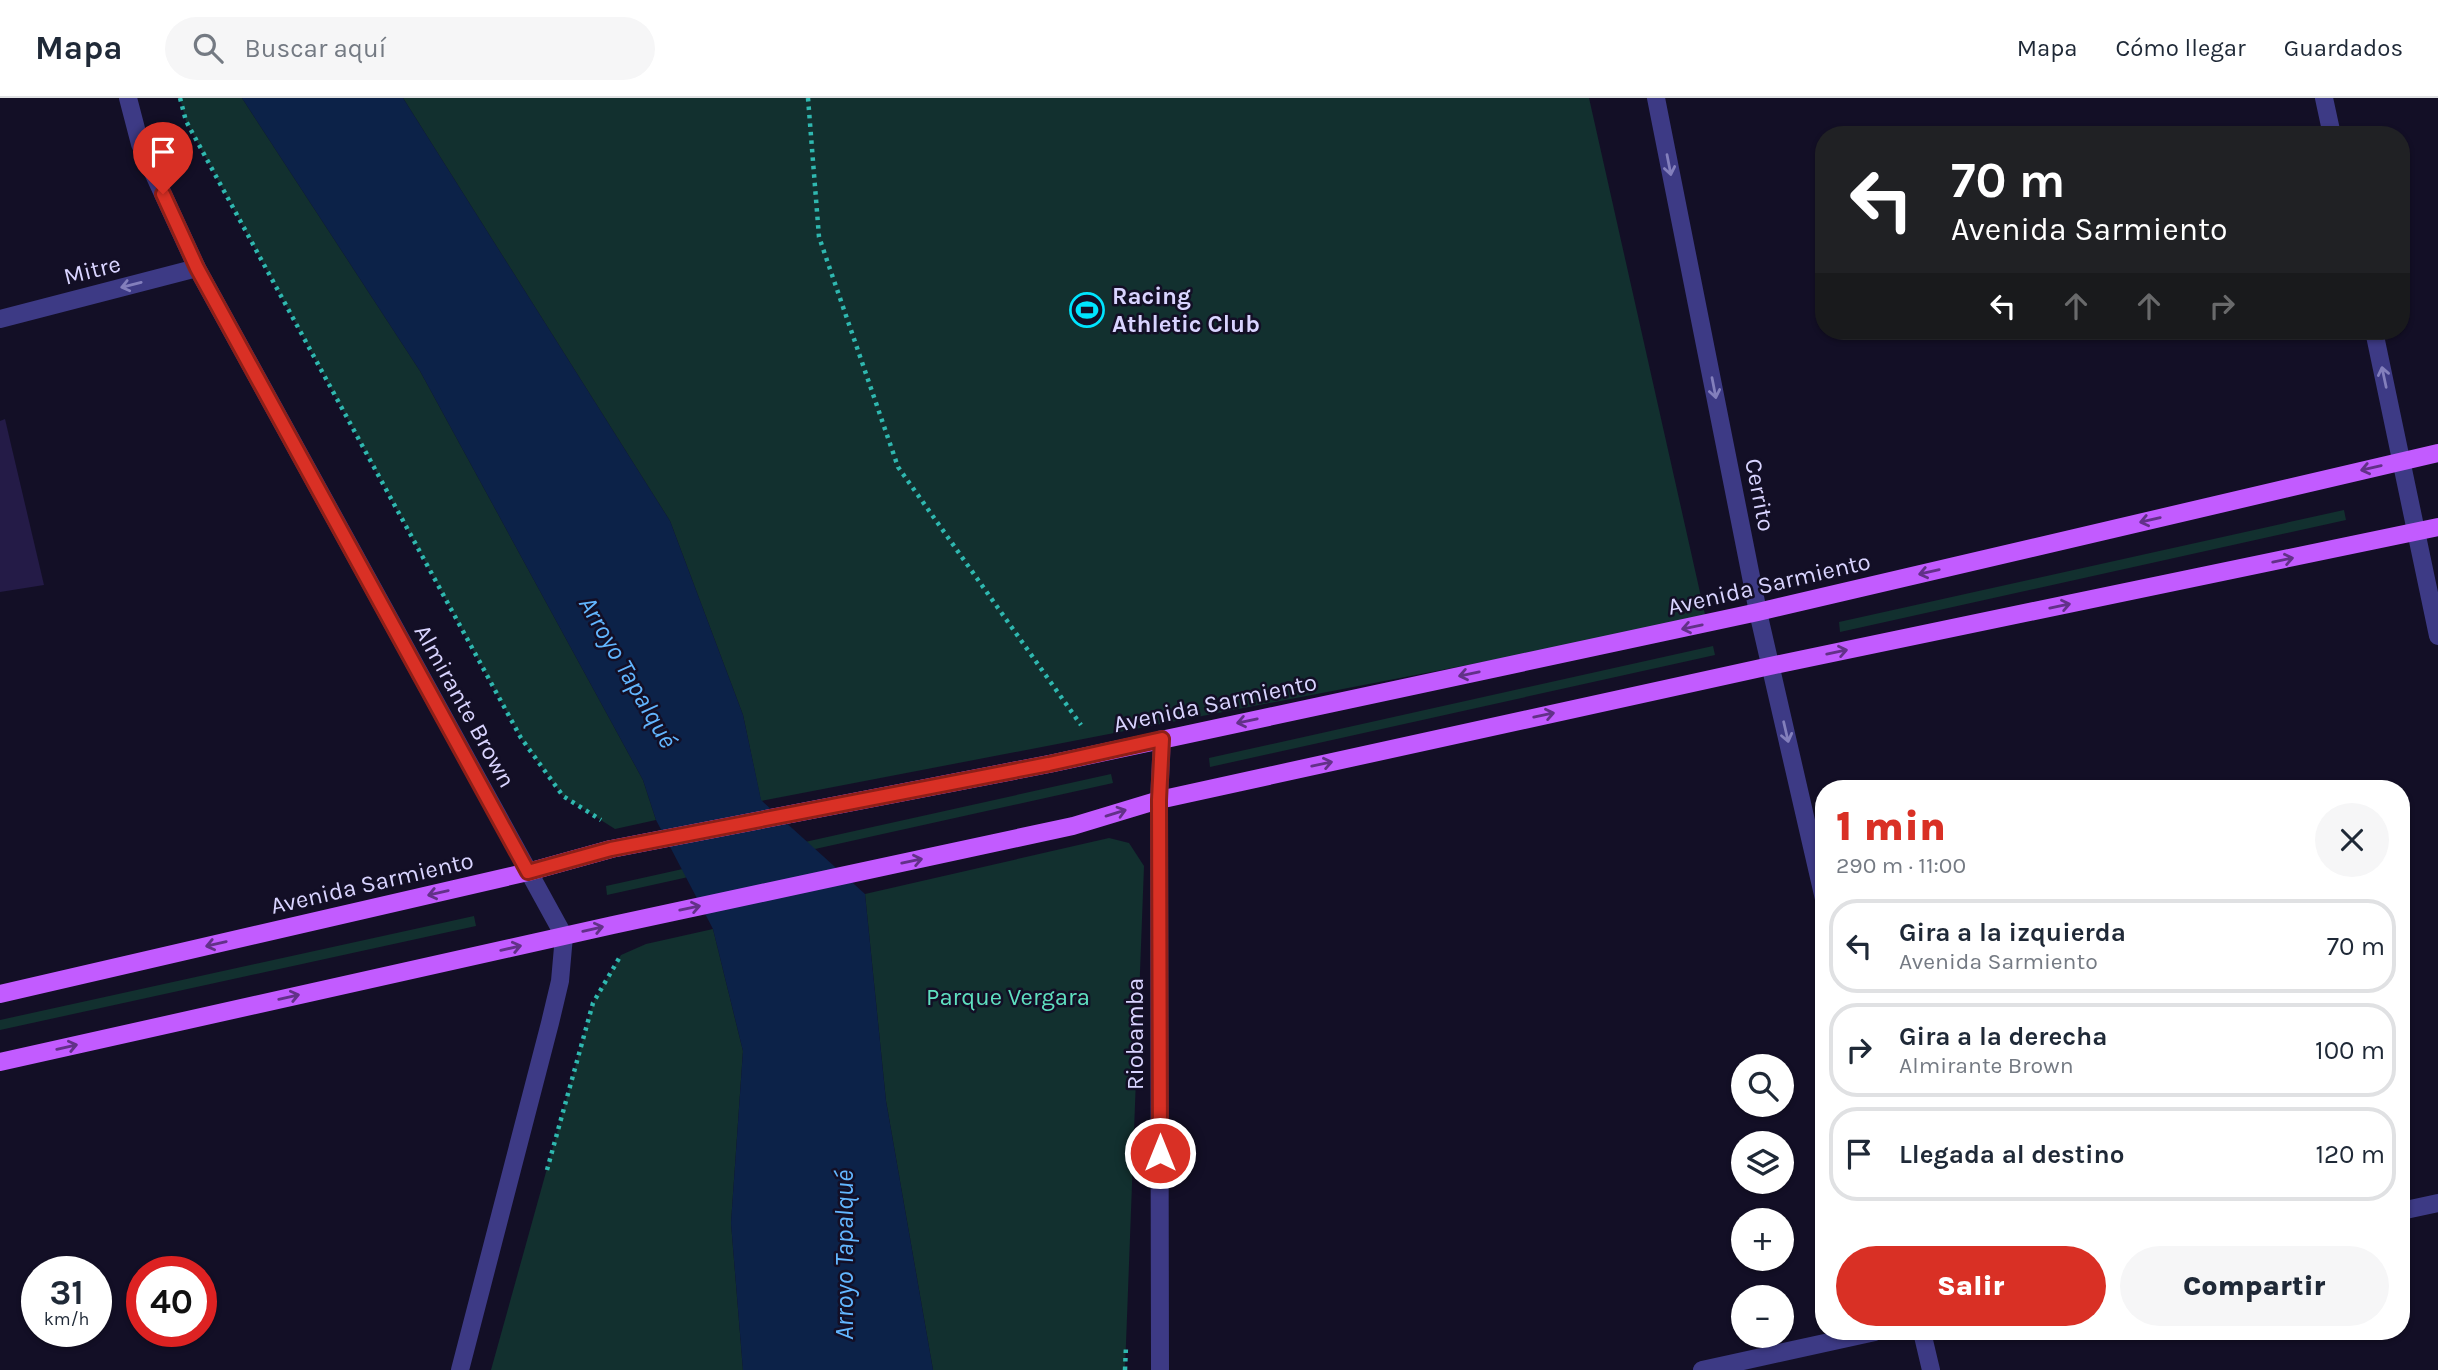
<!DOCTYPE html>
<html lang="es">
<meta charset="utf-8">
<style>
body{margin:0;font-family:Karla,sans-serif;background:#f6f6f7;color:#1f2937;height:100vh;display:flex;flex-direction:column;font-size:26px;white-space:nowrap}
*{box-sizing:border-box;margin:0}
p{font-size:23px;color:#747a83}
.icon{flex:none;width:38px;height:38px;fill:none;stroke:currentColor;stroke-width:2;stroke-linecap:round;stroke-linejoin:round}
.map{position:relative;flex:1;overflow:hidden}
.details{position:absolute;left:1815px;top:682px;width:595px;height:560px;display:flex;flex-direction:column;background:#fff;border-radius:28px;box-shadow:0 2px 5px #0004}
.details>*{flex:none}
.top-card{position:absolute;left:1815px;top:28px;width:595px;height:214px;border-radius:28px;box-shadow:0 2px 5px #0004;background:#202124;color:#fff;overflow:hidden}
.tools{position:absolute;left:1731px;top:956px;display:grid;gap:14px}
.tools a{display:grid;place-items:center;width:63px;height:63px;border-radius:50%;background:#fff;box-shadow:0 2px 5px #0004;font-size:35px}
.speed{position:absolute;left:21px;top:1158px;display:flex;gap:14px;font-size:35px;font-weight:700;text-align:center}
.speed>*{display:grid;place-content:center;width:91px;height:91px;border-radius:50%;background:#fff;box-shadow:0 2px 5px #0004;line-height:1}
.speed small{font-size:18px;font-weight:400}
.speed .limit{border:10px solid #d22;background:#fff;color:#111}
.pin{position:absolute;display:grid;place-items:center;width:60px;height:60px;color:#fff;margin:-72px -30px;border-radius:50% 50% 50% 0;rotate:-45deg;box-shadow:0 0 7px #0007}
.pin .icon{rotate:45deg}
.me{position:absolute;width:77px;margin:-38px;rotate:0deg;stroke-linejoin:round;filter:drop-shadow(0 0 5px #0008)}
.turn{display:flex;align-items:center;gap:24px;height:147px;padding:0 21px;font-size:32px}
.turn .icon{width:91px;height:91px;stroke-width:2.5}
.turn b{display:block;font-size:49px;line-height:60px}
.lanes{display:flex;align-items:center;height:66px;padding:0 21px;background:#0003;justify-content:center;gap:35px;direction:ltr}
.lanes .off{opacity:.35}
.round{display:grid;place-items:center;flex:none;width:74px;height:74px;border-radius:37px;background:#f6f6f7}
.headline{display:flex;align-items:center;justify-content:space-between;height:119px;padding:0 21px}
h1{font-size:42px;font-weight:800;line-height:52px;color:#d93025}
.action{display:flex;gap:14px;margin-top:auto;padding:14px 21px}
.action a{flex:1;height:80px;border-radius:42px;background:#d93025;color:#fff;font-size:28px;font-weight:800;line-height:80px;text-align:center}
.action a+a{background:#f6f6f7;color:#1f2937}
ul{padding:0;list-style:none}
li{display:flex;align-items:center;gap:21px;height:94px;margin:0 14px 10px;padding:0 7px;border:4px solid #e0e1e3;border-radius:28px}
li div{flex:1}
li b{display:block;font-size:26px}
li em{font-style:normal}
header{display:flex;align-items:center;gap:42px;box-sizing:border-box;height:98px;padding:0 35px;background:#fff;border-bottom:2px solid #e0e1e3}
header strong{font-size:33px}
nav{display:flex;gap:38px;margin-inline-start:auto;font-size:24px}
.search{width:490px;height:63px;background:#f6f6f7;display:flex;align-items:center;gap:18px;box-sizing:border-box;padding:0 24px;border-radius:38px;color:#747a83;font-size:26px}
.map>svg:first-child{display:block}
</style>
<header>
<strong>Mapa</strong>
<div class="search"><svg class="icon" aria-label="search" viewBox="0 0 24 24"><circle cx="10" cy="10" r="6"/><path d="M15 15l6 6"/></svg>Buscar aquí</div>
<nav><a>Mapa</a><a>Cómo llegar</a><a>Guardados</a></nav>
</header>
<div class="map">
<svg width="2438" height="1272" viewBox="0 0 2438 1272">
<rect width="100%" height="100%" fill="#130f26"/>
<!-- green -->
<g fill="#12302f">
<path d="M180,0h62l178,273 223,409 13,40 -41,9 -52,-33 -42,-58 -335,-617z"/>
<path d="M403,0h1186l117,521 -945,182 -18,-86 -73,-194z"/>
<path d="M2344,412l2,10 -506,112 -1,-10z"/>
<path d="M1713,548l2,9 -505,112 -1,-9z"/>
<path d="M1111,676l2,9 -506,112 -1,-9z"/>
<path d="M1109,740l20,5 15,23 -19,504h-192l-47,-269 -21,-207z"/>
<path d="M474,818l2,10 -476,104v-10z"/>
<path d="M713,831l30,122 -12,172 12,147h-252l102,-367 28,-48 25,-11z"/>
</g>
<!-- water -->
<path fill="#0c2248" d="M242,0h161l267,423 73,194 18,85 104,94 21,207 47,269h-190l-12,-147 12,-172 -30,-122 -57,-109 -13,-40 -223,-409z"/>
<!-- building -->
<path fill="#241b47" d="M5,321l39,166 -44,7v-171z"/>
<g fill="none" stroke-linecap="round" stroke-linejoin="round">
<!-- path -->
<g stroke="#2fb8b0" stroke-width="4.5" stroke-dasharray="3.5 5" stroke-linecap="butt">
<path d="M180,0l6,23 335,617 42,58 38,24"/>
<path d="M808,0l11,139 79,230 183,258"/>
<path d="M547,1072l46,-167 28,-48"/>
<path d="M1125,1272l1,-24"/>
</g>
<!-- minor -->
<g stroke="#3d3a85" stroke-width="18">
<path d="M128,0l12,46 57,124 367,668 -4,45 -10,42 -90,347"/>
<path d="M1656,0l102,514 66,287"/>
<path d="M2324,0l8,37"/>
<path d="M0,221l197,-51"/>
<path d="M2374,233l64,305"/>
<path d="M2401,1113l37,-8"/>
<path d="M1922,1234l9,38"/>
<path d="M1160,1272l-1,-570 3,-61"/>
<path d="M1702,1272l173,-38"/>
</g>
<!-- major -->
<g stroke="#c25bff" stroke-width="18">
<path d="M0,896l528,-122 83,-23 438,-85 709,-152 680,-159"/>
<path d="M0,964l613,-137 460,-99 86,-26 611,-134 668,-139"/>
</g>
</g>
<!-- one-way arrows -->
<defs><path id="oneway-shaft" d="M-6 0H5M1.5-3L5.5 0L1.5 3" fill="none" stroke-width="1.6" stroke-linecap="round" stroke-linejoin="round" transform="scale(1.75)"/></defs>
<g stroke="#837fbc">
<use href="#oneway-shaft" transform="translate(1669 67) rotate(79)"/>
<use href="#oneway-shaft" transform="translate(131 187) rotate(166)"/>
<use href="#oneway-shaft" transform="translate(2384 279) rotate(-102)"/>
<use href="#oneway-shaft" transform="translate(1714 290) rotate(79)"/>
<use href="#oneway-shaft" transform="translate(1786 634) rotate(77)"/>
</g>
<g stroke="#623188">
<use href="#oneway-shaft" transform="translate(2371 370) rotate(167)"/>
<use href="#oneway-shaft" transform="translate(2150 422) rotate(167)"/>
<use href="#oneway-shaft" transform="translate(2283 462) rotate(-12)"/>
<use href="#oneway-shaft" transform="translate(1929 474) rotate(167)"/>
<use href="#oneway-shaft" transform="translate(2060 508) rotate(-12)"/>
<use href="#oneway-shaft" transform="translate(1692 529) rotate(168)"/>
<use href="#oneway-shaft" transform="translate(1837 554) rotate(-12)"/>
<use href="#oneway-shaft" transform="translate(1469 576) rotate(168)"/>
<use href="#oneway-shaft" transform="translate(1544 617) rotate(-12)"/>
<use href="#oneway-shaft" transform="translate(1247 623) rotate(168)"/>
<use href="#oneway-shaft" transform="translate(1322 666) rotate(-12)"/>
<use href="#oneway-shaft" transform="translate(1116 715) rotate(-17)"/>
<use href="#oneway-shaft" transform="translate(912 763) rotate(-12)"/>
<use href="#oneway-shaft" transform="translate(438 795) rotate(167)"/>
<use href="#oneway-shaft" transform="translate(690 810) rotate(-12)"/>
<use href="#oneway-shaft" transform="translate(593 831) rotate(-13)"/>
<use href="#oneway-shaft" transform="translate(216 846) rotate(167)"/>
<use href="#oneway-shaft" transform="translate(511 850) rotate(-13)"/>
<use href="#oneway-shaft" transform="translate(289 899) rotate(-13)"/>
<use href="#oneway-shaft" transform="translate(67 949) rotate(-13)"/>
</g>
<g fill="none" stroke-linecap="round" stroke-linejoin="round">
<!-- route casing -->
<g stroke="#8d1f18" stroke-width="18">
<path id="route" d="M163,96l34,74 331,604 83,-23 438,-85 113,-25 -3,61 1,353"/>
</g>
<!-- route -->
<use href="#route" stroke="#d93025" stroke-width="12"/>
</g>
<!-- icons -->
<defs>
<g id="stadium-ring" transform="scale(1.75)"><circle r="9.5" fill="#130f26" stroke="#00e5ff" stroke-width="1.5"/><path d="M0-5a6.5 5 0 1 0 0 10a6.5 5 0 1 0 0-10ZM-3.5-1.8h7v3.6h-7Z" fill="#00e5ff"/></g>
</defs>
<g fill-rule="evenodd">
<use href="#stadium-ring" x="1087" y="212"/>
</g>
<g text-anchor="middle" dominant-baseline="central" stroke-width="5" stroke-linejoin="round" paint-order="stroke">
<!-- street labels -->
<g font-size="24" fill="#d9d4ff" stroke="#130f26">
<text transform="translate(92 172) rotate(-14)">Mitre</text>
<text transform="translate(1760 397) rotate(79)">Cerrito</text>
<text transform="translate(1769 486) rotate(-13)">Avenida Sarmiento</text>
<text transform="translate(1215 605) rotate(-12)">Avenida Sarmiento</text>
<text transform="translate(465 608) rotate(61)">Almirante Brown</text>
<text transform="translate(372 785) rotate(-13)">Avenida Sarmiento</text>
<text transform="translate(1135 936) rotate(-90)">Riobamba</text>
</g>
<!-- poi labels -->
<g font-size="24" font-weight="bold" fill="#d9d4ff" stroke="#130f26" text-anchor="start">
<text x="1112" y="198">Racing<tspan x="1112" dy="28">Athletic Club</tspan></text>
</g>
<!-- park labels -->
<g font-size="24" fill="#5fe0c0" stroke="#130f26">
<text x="1008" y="899">Parque Vergara</text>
</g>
<!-- water labels -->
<g font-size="26" font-style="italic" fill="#62b6ff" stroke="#130f26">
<text transform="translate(628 574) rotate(60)">Arroyo Tapalqué</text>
<text transform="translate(844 1157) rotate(-90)">Arroyo Tapalqué</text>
</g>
</g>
</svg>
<div class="tools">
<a><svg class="icon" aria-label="search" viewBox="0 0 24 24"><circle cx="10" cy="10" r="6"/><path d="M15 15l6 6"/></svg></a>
<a><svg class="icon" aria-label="layers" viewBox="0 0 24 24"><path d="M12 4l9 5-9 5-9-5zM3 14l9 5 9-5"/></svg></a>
<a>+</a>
<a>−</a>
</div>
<div class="speed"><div>31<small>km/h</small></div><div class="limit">40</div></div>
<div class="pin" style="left:163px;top:96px;background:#d93025"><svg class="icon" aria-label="arrive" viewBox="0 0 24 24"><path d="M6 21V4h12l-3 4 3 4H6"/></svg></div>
<svg class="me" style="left:1160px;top:1055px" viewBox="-20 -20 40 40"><circle r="17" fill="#d93025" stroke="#fff" stroke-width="3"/><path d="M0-11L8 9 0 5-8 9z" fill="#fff"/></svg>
<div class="top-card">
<div class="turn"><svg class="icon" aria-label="left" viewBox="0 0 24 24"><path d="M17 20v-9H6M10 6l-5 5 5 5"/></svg><div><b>70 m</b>Avenida Sarmiento</div></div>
<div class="lanes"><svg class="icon" aria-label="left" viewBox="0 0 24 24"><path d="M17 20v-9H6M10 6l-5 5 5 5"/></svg><svg class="icon off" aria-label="ahead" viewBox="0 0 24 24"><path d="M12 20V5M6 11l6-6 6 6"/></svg><svg class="icon off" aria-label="ahead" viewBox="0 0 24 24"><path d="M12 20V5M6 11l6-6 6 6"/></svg><svg class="icon off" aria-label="right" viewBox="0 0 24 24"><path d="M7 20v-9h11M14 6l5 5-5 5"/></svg></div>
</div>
<section class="details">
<div class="headline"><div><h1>1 min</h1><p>290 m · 11:00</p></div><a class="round"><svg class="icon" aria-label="close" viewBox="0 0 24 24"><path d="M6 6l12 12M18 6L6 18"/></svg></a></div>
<ul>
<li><svg class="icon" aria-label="left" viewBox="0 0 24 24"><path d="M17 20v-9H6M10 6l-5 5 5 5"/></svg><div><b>Gira a la izquierda</b><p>Avenida Sarmiento</p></div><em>70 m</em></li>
<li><svg class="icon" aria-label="right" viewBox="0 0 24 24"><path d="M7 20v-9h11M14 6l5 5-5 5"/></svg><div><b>Gira a la derecha</b><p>Almirante Brown</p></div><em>100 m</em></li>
<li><svg class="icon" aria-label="arrive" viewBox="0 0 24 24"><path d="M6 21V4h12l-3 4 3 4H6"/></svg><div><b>Llegada al destino</b></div><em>120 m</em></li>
</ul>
<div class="action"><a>Salir</a><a>Compartir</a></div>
</section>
</div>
